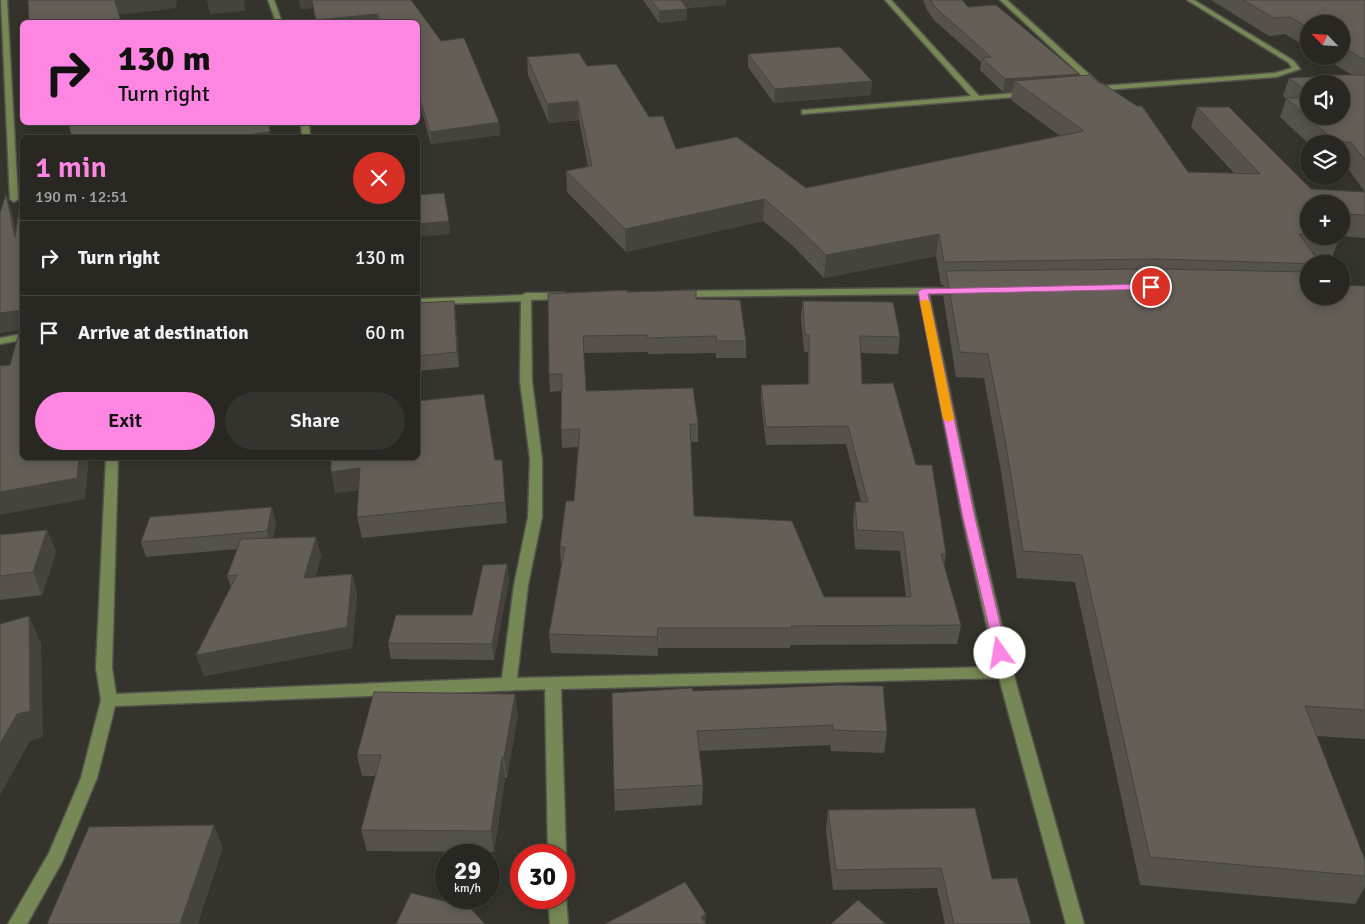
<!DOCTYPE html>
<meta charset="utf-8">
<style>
body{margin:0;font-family:Signika,sans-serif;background:#34332e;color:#f1f3f6;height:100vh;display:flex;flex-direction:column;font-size:19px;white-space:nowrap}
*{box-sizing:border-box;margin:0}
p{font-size:16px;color:#a5a5a5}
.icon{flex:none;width:28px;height:28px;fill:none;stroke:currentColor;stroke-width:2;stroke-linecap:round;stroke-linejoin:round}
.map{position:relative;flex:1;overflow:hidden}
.side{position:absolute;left:20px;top:135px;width:400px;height:325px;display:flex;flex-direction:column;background:#282721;border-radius:8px;box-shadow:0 2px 12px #0003,0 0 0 1px #44443f}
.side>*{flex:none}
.top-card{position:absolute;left:20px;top:20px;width:400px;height:105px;border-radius:8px;box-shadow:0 2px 12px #0003,0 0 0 1px #44443f;background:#fd86e3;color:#111;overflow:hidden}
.needle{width:32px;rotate:295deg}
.controls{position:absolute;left:1300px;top:15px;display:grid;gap:10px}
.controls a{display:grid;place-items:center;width:50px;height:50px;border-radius:50%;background:#282721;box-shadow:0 2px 12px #0003,0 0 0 1px #44443f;font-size:25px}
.speed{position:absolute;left:435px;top:844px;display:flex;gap:10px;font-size:25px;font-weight:700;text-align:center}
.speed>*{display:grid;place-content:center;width:65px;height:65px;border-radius:50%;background:#282721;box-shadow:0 2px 12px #0003,0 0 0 1px #44443f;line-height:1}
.speed small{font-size:12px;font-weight:400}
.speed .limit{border:8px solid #d22;background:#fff;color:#111}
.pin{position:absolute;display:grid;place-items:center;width:42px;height:42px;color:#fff;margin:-21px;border:2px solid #fff;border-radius:50%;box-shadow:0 1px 5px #0007}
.me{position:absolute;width:55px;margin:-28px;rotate:347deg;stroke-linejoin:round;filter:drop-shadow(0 0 4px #0008)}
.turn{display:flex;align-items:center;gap:18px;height:105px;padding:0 15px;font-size:22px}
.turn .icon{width:65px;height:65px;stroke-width:2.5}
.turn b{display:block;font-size:35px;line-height:42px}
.round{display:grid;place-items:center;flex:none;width:52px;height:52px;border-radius:26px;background:#34332e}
.summary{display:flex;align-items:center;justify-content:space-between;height:85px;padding:0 15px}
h1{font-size:30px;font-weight:600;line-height:38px;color:#fd86e3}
.action{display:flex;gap:10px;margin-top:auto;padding:10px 15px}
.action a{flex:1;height:58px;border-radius:30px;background:#fd86e3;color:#111;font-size:20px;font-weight:600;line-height:58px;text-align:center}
.action a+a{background:#34332e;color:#f1f3f6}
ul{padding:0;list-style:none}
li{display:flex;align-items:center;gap:15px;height:75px;padding:0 15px;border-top:1px solid #44443f}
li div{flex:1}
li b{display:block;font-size:19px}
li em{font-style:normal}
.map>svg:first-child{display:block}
</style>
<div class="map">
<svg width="1365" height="924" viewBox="0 0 1365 924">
<rect width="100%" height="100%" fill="#35342c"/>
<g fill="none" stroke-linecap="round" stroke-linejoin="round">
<!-- minor casing -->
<g stroke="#53524b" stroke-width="3">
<g id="minor">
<path d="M1,0h6l11,199 -4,3 -4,-3z"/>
<path d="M268,0h6l8,22h-6z"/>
<path d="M885,0h6l88,96 48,-4 4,2 -4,2 -225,18v-4h3l166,-14z"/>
<path d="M1000,0h7l95,86 173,-13 17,-5 -3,-5 -102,-63h7l100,61 6,8 -24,8 -184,14 -4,-2 6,-2z"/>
<path d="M301,122h8l1,16h-8z"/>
<path d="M923,288h37l5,3 -5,3h-31l47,223 37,155 71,252h-18l-67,-246 -438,11 5,166 -2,5v-5h-16l-3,-166 -430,17 -18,72 -35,84 -35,62h-19l41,-71 32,-75 20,-78 -5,-32 10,-210h12l-6,210 4,26 386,-16 12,-93 14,-68 2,-58 -10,-78 1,-80 -103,4v-6l104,-4 4,-2h39l5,3 -5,3 -34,1 1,81 10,78v58l-14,68 -11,93 479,-11 -34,-150 -43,-223 -239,3 -5,-3 5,-3z"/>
<path d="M22,334v6l-22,4v-6z"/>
<path d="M564,893l2,5 2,26h-18l-2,-26h16z"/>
</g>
</g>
<!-- minor -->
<use href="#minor" fill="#758855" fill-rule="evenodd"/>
</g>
<!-- wall -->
<g fill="#56514b" fill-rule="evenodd">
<path d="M299,0h112l88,122 1,13 -69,9 -11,-39 -2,-2v-81h-102l-3,-14 -12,1z"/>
<path d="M643,0h83v5l-39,3v12l-28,3z"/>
<path d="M923,0h39l6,7 111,67v2l109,96 46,1 -43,-46 6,-20 114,82 54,3v46l-24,-2v-32h-32v32h31l-8,22 -16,-1 5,7h-12v32l56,-10v453l-49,-3 49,124v27l-10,17 -215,-19 -65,-303 -58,-4 -16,-107 -17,-93 -28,-1 -13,-82 1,-10h-3l-5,-29 -112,22 -32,-33 -29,-24 -137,31 -59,-60 -1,-21 22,-5 -9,-46 -30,3 -21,-48 -1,-18 60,9 62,51 27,32 130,39 254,-52 -49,-36 1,-8h-9l-23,-22 1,-8 -47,-42 -7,-10z"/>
<path d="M1211,0h154v192l-21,-29h-3v-19h-32l-29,-27 6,-18 -3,-3 6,-18 39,-2 1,-1h23l-31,-19h20v-32h-32v25l-24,-15 -16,2zM1309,84l32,32h-32z"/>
<path d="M748,54l123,41 -97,8 -26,-36z"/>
<path d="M627,292l69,7 50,42v17h-30v-5l-68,1v-2l-64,1 2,38 112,33v18h-7l3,74 130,81h82l-6,-46 -45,-2 -2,-29 2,-18h6l-15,-58 -80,1 -5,-43v-17l47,-1v-32h-4l-3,-35 2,-16 97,36 -2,17 -37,-1 1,31 54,81 30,89 -2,12 17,59 -4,19 -167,1v3h-132v8l-107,-3 -2,-19 12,-69 -1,-18 14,-46 4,-54 -16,1 -1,-18v-39l-11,1 -1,-18 -1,-80z"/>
<path d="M454,301l2,14 3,52 -41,4v-68z"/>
<path d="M502,460l5,63 -145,15 -5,-21 2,-27 -24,3z"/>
<path d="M276,522l-3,16 43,-1 5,20 -6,20 37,-3 5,20 -5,54 -148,28 -8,-21 35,-68 -4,-11 10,-27 -91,8 -5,-15z"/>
<path d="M47,530l9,22 -14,43 -42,5v-65z"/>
<path d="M507,564l2,16 -15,80 -103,-1 -3,-16 84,-28z"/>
<path d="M693,691l194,41 -3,21 -53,-2 -1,-6 -131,6 4,34 -1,20 -87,6 -1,-21z"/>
<path d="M518,715l-11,63h-2l-11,74 -127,-1 -6,-21 15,-54h-14l-5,-21z"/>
<path d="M828,810l164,69 39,45h-86l-8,-36 -104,2 -7,-60z"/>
</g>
<!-- shaded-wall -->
<g fill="#46423d">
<path d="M127,0h50l-1,8 -57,7 -4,-14z"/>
<path d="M223,0h21l1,11 -35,3 -3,-13z"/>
<path d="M299,0h13l1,8 -12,1z"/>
<path d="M678,0h48v5l-48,3z"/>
<path d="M687,9v11l-28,3v-12z"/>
<path d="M377,14l1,8h-62v-2z"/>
<path d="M1079,74l-2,13 -63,-6 -2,11h-9l2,-13z"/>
<path d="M872,81l-1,14 -97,8 1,-14z"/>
<path d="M578,101l1,19 -30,3 -2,-19z"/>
<path d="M268,122l3,16h-47z"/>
<path d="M499,122l1,13 -69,9 -1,-12z"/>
<path d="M6,194l6,18 9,43 -6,-18z"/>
<path d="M764,199l-1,22 -137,31 -1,-23z"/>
<path d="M449,221l1,13 -32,3v-13z"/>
<path d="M939,234l-3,22 -112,22 2,-23z"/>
<path d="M454,301l2,14 3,52 -2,-15z"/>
<path d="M22,310v20l-22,3v-20z"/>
<path d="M79,458h10l-4,41 -85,16v-23z"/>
<path d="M502,460l2,20 3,43 -2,-21z"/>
<path d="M360,468l4,21 -29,4 -4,-21z"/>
<path d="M272,507l4,15 -5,24 -4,-15z"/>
<path d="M47,530l9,22 -14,43 -9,-23z"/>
<path d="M316,537l5,20 -12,42 -5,-21z"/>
<path d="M507,564l2,16 -15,80 -2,-16z"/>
<path d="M352,574l5,20 -5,54 -148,28 -8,-21z"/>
<path d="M29,616l12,27 2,94 -13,4 -30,54v-51z"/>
<path d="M658,628v28l-1,-19z"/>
<path d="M515,694l3,21 -11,63 -3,-21z"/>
<path d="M502,757l3,21 -11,74 -3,-21z"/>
<path d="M214,825l9,23 -25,76h-18z"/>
<path d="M706,914v10l-5,-7z"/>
</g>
<!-- building -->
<g fill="#645e57" stroke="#46423d">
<path d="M28,0h99l-12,1 6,21h-92z"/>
<path d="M207,0h16l-16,1z"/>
<path d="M312,0h99l30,41 23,-3 35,84 -69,10 -12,-39v-71h-36l-5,-8 -61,6z"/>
<path d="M651,0h30l6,9 -28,2z"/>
<path d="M930,0h32l6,7 28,-2 83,69 -74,5 -23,-21 9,-1 -55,-49z"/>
<path d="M1243,0h122v60l-24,-14v-22h-32v4l-19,-11 -16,1z"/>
<path d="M840,47l32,34 -97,8 -27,-35z"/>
<path d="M579,53l8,13 29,-2 33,53 14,-1 13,33 61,-12 69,51 278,-57 -70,-50 75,-6 10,8h3l35,23h5l46,66 72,2 -63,-67h32l82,82 54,3v23l-24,-1v-10h-32v30h-10l22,30 -164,-5 -213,3 -5,-28 -113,21 -33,-32 -29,-24 -139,30 -59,-58 26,-5 -14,-65 -31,3 -20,-47z"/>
<path d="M1329,75h36v85l-14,-18h-15l-50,-44h23v18h32v-32h-32v9l-20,-15 42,-2z"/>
<path d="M68,122h200l2,10 -46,6h-152z"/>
<path d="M22,193v117l-22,3v-100l6,-19 9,43z"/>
<path d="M444,193l5,28 -31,3v-29z"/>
<path d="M1157,269l152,3v24h32v-11l24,1v424l-60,-4 60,154v16l-215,-19 -68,-302 -59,-4 -17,-106 -18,-91 -28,-2 -14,-81z"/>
<path d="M627,290v2l69,-2v9l44,1 6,41h-30v-5l-69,2v-3l-64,1 3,55 107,-3 5,36h-8l4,92 98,5 32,76h87l-8,-65 -46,-2 -2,-28h13l-20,-76 -82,1 -5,-42 48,-1v-49h-4l-2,-34 90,1 7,35 -40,-1 2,48 31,-1 23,82h16l14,89h-5l20,71 -170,1 1,2h-134l-1,9 -108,-3 16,-87h-5l6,-46h8l6,-72 -19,1 1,-56h-13l-1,-80z"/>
<path d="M454,301l3,51 -39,4v-53z"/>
<path d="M22,322v136h57l-2,20 -77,14v-126l10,-1z"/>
<path d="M484,394l11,66h7l3,42 -148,15 3,-49 -29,4v-14h87v-57z"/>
<path d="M272,507l-5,24 -126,11 9,-25z"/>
<path d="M47,530l-14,42 -33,4v-41z"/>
<path d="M316,537l-12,41 48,-4 -5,53 -151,28 41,-80 -10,1 14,-37z"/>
<path d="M507,564l-15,80 -104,-1 8,-28h76l11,-50z"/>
<path d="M29,616l1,95 -13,3 -17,30v-120z"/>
<path d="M842,685l41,1 4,46 -54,-2v-5l-136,6 6,54 -89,5 -2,-97 80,-5 1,3z"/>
<path d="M374,692l141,2 -11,63h-2l-11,74 -130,-1 20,-75h-24z"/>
<path d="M975,808l17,71 25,-1 14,46h-77l-13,-56 -105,2 -8,-60z"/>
<path d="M214,825l-34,99h-133l42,-97z"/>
<path d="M685,882l21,32 -5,3 5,7h-101z"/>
<path d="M411,893l58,14 16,17h-89z"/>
<path d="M858,900l28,24h-55z"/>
</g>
<!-- route -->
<path fill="#fd86e3" stroke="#a45794" d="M1151,284l4,1v4l-227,5 47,224 32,135 -2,3h-9l-33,-138 -45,-227 5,-2z"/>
<!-- slow -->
<path fill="#f59e0b" d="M925,299l5,3 24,117 -5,3 -6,-3 -23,-117z"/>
</svg>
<div class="controls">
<a><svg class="needle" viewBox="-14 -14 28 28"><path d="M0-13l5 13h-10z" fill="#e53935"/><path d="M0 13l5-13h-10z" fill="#a5a5a5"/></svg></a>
<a><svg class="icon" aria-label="sound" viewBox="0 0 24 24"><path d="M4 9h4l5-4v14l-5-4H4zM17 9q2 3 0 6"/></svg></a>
<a><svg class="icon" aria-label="layers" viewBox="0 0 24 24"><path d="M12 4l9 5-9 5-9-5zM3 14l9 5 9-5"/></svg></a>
<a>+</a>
<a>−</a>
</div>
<div class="speed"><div>29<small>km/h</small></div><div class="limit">30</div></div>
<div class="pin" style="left:1151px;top:287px;background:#d93025"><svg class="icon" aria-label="arrive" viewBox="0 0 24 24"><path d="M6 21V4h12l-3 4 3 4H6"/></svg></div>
<svg class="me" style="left:1000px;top:653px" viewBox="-20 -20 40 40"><circle r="19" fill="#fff"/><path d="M0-13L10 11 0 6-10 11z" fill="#fd86e3"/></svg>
<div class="top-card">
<div class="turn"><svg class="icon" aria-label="right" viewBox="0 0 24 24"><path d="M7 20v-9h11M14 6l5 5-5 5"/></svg><div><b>130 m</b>Turn right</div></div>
</div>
<section class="side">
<div class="summary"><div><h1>1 min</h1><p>190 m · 12:51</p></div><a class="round" style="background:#d93025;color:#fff"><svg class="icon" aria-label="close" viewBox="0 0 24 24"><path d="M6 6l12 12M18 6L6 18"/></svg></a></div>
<ul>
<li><svg class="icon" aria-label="right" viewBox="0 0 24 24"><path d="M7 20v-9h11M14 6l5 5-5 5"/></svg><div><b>Turn right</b></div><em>130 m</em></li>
<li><svg class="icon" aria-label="arrive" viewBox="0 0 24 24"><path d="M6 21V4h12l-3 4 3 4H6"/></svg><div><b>Arrive at destination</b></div><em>60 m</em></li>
</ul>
<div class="action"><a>Exit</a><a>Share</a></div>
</section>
</div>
